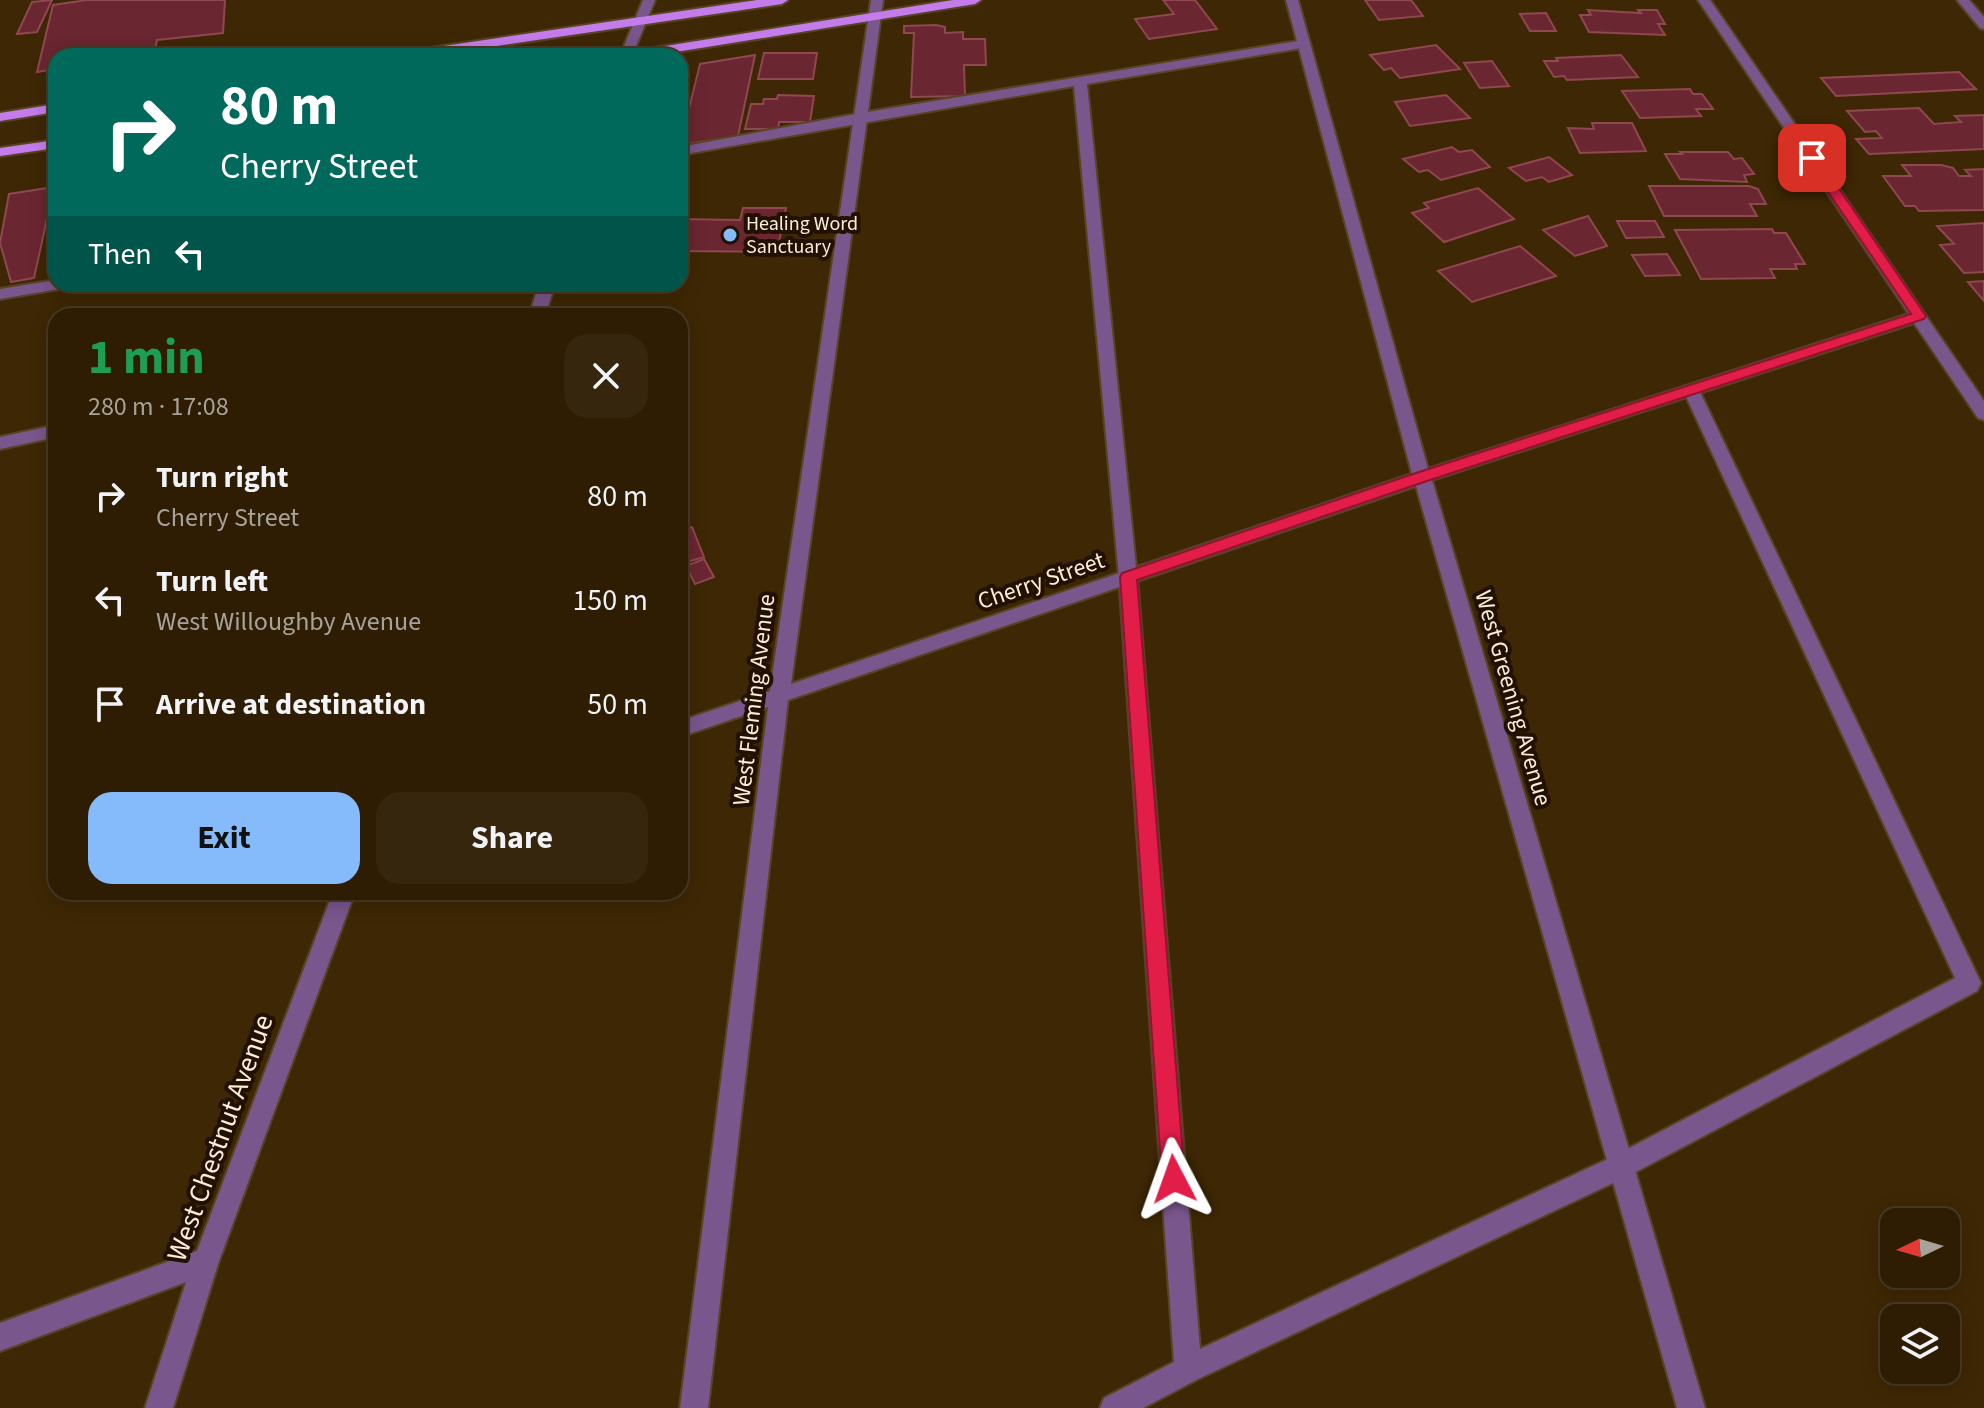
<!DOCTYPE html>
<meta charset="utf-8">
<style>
body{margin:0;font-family:"Source Sans 3",sans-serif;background:#36260d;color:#f1f3f6;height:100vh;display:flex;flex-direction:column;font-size:30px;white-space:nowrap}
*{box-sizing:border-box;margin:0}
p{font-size:26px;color:#a7a29a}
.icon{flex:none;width:44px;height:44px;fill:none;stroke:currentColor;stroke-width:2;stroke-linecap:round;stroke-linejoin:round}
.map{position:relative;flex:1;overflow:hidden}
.details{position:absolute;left:48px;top:308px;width:640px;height:592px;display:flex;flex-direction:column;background:#2e1d03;border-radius:24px;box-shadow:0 4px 20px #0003,0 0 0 2px #493b25}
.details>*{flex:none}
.hud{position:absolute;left:48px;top:48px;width:640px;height:244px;border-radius:24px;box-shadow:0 4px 20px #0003,0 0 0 2px #493b25;background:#00695c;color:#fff;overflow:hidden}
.needle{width:52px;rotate:265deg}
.fabs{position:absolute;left:1880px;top:1208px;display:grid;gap:16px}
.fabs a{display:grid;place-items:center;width:80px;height:80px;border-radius:16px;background:#2e1d03;box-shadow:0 4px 20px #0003,0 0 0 2px #493b25;font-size:40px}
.pin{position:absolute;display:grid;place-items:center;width:68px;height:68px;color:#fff;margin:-34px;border-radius:16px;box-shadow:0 4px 12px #0006}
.me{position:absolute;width:88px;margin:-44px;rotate:356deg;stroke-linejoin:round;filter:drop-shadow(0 0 6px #0008)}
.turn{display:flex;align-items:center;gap:28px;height:168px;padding:0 40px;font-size:36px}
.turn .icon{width:104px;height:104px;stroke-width:2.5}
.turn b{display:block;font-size:56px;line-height:68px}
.then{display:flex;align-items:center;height:76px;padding:0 40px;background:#0003;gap:16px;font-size:30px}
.round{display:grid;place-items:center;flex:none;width:84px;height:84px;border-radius:24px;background:#36260d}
.headline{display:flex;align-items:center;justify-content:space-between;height:136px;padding:0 40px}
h1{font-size:48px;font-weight:700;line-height:60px;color:#1e9e55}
.primary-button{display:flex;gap:16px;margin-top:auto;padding:16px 40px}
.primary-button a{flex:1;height:92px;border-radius:24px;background:#85bbfb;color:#111;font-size:32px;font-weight:700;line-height:92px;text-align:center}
.primary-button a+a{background:#36260d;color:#f1f3f6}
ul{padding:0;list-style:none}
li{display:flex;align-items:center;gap:24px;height:104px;padding:0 40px}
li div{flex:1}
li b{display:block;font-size:30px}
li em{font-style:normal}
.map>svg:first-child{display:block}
</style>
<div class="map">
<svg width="1984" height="1408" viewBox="0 0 1984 1408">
<rect width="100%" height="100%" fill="#3e2704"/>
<!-- building -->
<g fill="#6a2631" stroke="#8f4750" stroke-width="2">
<path d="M52,0l-15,32 -20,2 15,-32z"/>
<path d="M87,0h138l-2,33 -66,7 -3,15 -8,1h-90v13l-19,3 16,-67z"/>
<path d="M1163,0h32l22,29 -68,10 -14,-20 39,-5z"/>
<path d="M1365,0h46l12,16 -44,4z"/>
<path d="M1588,10l53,3 -3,-3h19l8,14h-7l7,11 -76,-3 -9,-17h11z"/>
<path d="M1546,13l10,18h-26l-10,-17z"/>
<path d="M936,25l9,2v6l18,-1v7h22l1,26h-22l1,31 -54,1 3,-64h-10v-7z"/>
<path d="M1436,45l24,24 -60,9 -9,-10 -7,2 -14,-15z"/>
<path d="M764,53h53l-4,26h-55z"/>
<path d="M755,55l-17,81 -58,9 20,-81z"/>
<path d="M1621,55l17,22 -71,3 -3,-4 -10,1 -10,-16h14l-2,-3z"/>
<path d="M1492,61l17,25 -29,2 -16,-25z"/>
<path d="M1959,72l17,17 -140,7 -15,-18z"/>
<path d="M1690,89l3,5h9l11,15h-17l5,7 -61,2 -18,-27z"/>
<path d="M778,95l36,1 -4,26h-31l-1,7h-33l6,-25h12l1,-5h13z"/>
<path d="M1446,95l24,23 -60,8 -15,-24z"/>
<path d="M1919,108l15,16 27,-2 -6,-6 29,-1v34l-115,5 -13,-15 26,-1 -6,-7 -11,1 -18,-21z"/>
<path d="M1592,123h40l14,28 -66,2 -12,-25 26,1z"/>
<path d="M1452,147l7,5 13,-2 18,17 -49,13 -13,-10 -9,2 -16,-13z"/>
<path d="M1680,152h48l6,7 8,-1 12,16 -10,1 3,7 -67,-3 -15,-25h17z"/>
<path d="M1549,157l23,18 -23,7 -7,-5 -16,4 -17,-13z"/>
<path d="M1902,165h39l12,3 6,8h12l-6,-6 19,-1v41l-65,1 -4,-5h-10l-22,-30h28z"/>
<path d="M1649,186h100l9,3 8,15h-16l7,12h-93z"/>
<path d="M54,187l-20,91 -23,4 -11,-39 9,-49z"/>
<path d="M1478,188l36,31 -70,23 -32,-29 17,-5 -5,-5z"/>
<path d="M743,208h43l-9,44 -97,-1v-32l60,1z"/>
<path d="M1588,216l19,30 -32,10 -32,-26z"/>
<path d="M1617,221h38l9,16 -38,1z"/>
<path d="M1984,223v49l-20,1 -24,-28 14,-1 -17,-18z"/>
<path d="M1772,229l2,4h12l19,31h-10l2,5h-27l5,9 -74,1 -26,-49z"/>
<path d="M1520,246l36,30 -84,26 -34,-31z"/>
<path d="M1667,254l13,21 -35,1 -13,-21z"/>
<path d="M1984,281v20l-16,-19z"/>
<path d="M692,527l12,30 -24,7v-33z"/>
<path d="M704,559l10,18 -19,7 -9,-18z"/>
</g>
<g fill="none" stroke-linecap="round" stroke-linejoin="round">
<!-- service casing -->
<g stroke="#584322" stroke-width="4">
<g id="service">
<path d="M1957,0h12l15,17v12l-4,-1z"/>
<path d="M1304,40l6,4 -2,3 -221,37 50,493 63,772 412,-192 343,-179 -272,-588 2,-4h12l2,4 282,593 -4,8 -347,184 -432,204 -55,29h-43l4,-10 70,-36 -55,-785 -45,-491 -394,69v-8l181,-34z"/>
<path d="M56,280v4h11l-8,5 -59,10v-10z"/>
</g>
</g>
<!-- minor casing -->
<g stroke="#584322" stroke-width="4">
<g id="minor">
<path d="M643,0h12l-23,56h-12z"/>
<path d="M871,0h12l-92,684 621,-210 -126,-474h12l130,469 481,-155 -211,-314h12l274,401v19l-6,-2 -64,-95 -482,157 273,928h-28l-261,-922 -628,214 -80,708h-28l88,-701 -88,30v-16l90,-30z"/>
<path d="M539,284h16l-10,32h-16z"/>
<path d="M56,425v12l-56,12v-12z"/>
<path d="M333,892h22l-136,369 -46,147h-28l41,-126 -186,69v-28l197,-72z"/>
</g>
</g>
<!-- primary casing -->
<g stroke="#584322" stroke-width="4">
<g id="primary">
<path d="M757,0h31l-6,4 -353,52h-32l6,-4z"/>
<path d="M953,0h28l-6,4 -324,52h-29l6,-4z"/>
<path d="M56,104v8l-56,9v-8z"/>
<path d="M56,140v8l-56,8v-8z"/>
</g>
</g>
<!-- service -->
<use href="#service" fill="#79568c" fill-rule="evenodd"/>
<!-- minor -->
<use href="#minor" fill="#79568c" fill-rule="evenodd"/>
<!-- primary -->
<use href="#primary" fill="#c57ceb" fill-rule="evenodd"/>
</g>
<!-- route -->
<path fill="#e11d48" stroke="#92132f" stroke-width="2" d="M1807,155h9l110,161 -2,3 -497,162 -290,99 48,599 -3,8 -8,3 -9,-3 -3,-8 -42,-602 2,-4 294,-100 495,-159 -106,-156z"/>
<!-- markers -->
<circle fill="#85bbfb" stroke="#221000" stroke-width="3" cx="730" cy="235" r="8"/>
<g text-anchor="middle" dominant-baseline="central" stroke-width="8" stroke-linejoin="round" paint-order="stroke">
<!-- far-poi labels -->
<g font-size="20" fill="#fbecda" stroke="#221000" text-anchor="start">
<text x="746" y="224">Healing Word<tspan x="746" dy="23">Sanctuary</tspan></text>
</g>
<!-- street labels -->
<g font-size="24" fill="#fbecda" stroke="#221000">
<text transform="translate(1041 581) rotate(-19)">Cherry Street</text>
<text transform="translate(1513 698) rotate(74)">West Greening Avenue</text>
<text transform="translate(754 700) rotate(-83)">West Fleming Avenue</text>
</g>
<!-- near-street labels -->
<g font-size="28" fill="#fbecda" stroke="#221000">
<text transform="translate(220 1138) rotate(-70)">West Chestnut Avenue</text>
</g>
</g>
</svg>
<div class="fabs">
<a><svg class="needle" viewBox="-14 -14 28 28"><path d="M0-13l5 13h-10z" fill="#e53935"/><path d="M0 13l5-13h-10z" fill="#a7a29a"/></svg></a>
<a><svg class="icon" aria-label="layers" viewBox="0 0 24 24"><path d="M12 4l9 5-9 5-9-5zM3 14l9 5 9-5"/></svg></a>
</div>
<div class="pin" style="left:1812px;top:158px;background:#d93025"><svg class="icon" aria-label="arrive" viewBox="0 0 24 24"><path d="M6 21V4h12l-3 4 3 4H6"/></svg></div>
<svg class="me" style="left:1174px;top:1179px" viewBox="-20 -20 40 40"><path d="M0-17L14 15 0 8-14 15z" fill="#e11d48" stroke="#fff" stroke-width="4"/></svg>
<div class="hud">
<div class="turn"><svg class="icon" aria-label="right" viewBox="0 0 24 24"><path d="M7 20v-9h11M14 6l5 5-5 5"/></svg><div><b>80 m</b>Cherry Street</div></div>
<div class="then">Then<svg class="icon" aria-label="left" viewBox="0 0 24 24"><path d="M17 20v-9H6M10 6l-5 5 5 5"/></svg></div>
</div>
<section class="details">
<div class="headline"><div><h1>1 min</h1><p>280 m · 17:08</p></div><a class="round"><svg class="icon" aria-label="close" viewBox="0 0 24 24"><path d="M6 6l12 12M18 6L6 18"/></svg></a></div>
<ul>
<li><svg class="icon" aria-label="right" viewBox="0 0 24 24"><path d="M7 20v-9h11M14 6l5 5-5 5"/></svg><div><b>Turn right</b><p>Cherry Street</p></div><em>80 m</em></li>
<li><svg class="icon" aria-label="left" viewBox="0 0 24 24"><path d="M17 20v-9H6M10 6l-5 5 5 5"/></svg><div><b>Turn left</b><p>West Willoughby Avenue</p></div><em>150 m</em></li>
<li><svg class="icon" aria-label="arrive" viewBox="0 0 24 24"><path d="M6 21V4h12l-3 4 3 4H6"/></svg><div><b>Arrive at destination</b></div><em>50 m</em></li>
</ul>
<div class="primary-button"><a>Exit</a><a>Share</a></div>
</section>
</div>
